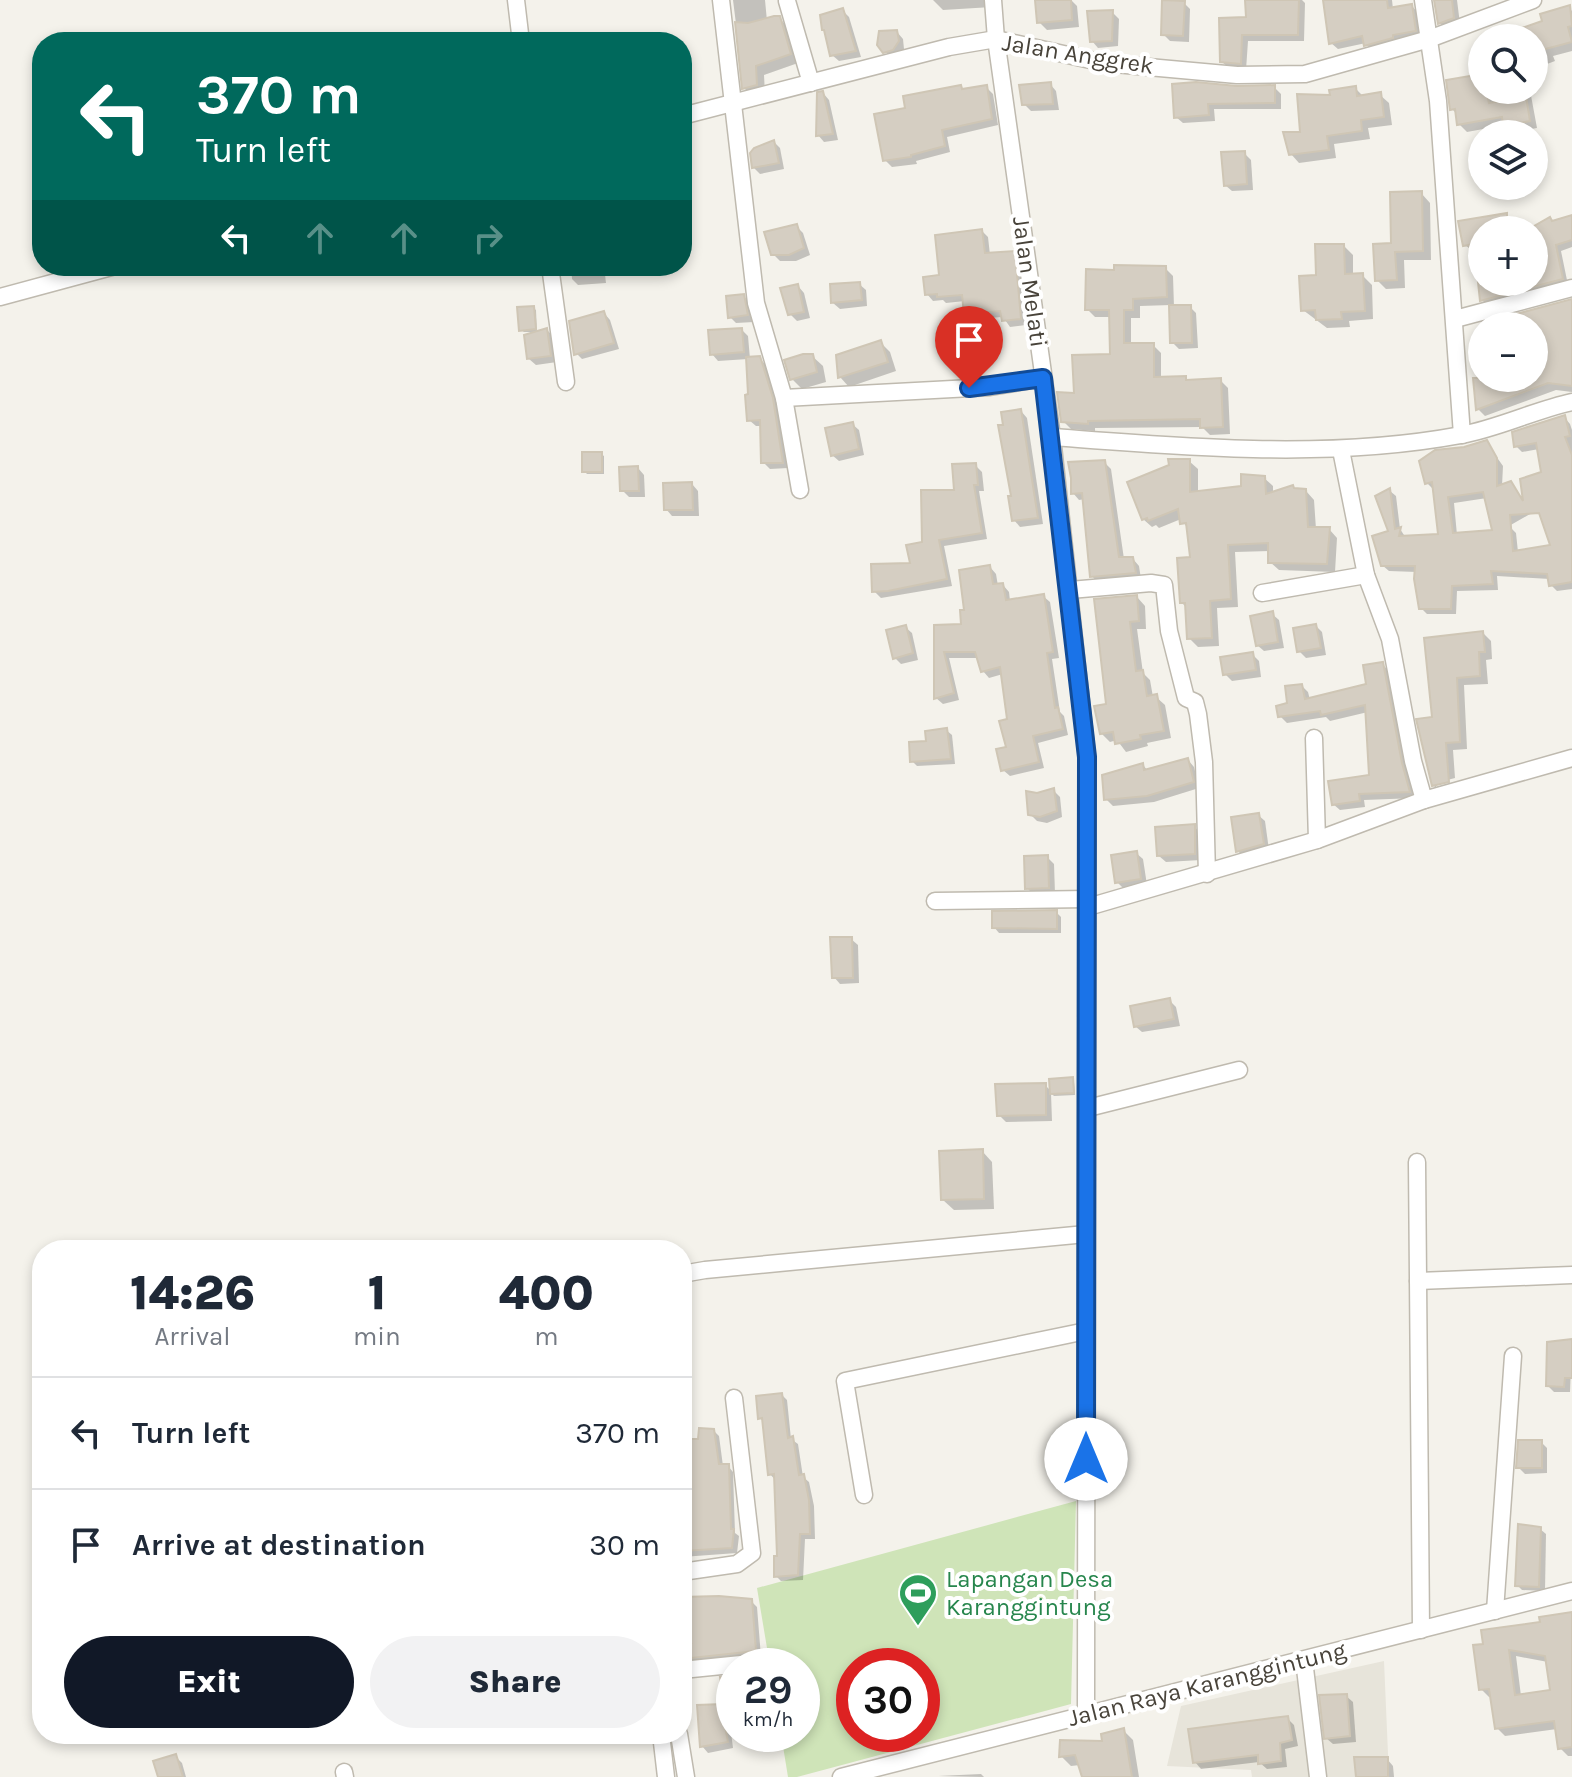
<!DOCTYPE html>
<meta charset="utf-8">
<style>
body{margin:0;font-family:Karla,sans-serif;background:#f2f2f3;color:#1f2937;height:100vh;display:flex;flex-direction:column;font-size:30px;white-space:nowrap}
*{box-sizing:border-box;margin:0}
p{font-size:26px;color:#747a83}
.icon{flex:none;width:44px;height:44px;fill:none;stroke:currentColor;stroke-width:2;stroke-linecap:round;stroke-linejoin:round}
.map{position:relative;flex:1;overflow:hidden}
.details{position:absolute;left:32px;top:1240px;width:660px;height:504px;display:flex;flex-direction:column;background:#fff;border-radius:32px;box-shadow:0 4px 12px #0003}
.details>*{flex:none}
.guide{position:absolute;left:32px;top:32px;width:660px;height:244px;border-radius:32px;box-shadow:0 4px 12px #0003;background:#00695c;color:#fff;overflow:hidden}
.tools{position:absolute;left:1468px;top:24px;display:grid;gap:16px}
.tools a{display:grid;place-items:center;width:80px;height:80px;border-radius:50%;background:#fff;box-shadow:0 4px 12px #0003;font-size:40px}
.speed{position:absolute;left:716px;top:1648px;display:flex;gap:16px;font-size:40px;font-weight:700;text-align:center}
.speed>*{display:grid;place-content:center;width:104px;height:104px;border-radius:50%;background:#fff;box-shadow:0 4px 12px #0003;line-height:1}
.speed small{font-size:20px;font-weight:400}
.speed .limit{border:12px solid #d22;background:#fff;color:#111}
.pin{position:absolute;display:grid;place-items:center;width:68px;height:68px;color:#fff;margin:-82px -34px;border-radius:50% 50% 50% 0;rotate:-45deg;box-shadow:0 0 8px #0007}
.pin .icon{rotate:45deg}
.me{position:absolute;width:88px;margin:-44px;rotate:0deg;stroke-linejoin:round;filter:drop-shadow(0 0 6px #0008)}
.turn{display:flex;align-items:center;gap:28px;height:168px;padding:0 32px;font-size:36px}
.turn .icon{width:104px;height:104px;stroke-width:2.5}
.turn b{display:block;font-size:56px;line-height:68px}
.lanes{display:flex;align-items:center;height:76px;padding:0 32px;background:#0003;justify-content:center;gap:40px;direction:ltr}
.lanes .off{opacity:.35}
.eta{display:flex;justify-content:space-evenly;align-items:center;height:136px;text-align:center}
.eta b{font-size:48px;font-weight:800;line-height:56px}
.action{display:flex;gap:16px;margin-top:auto;padding:16px 32px}
.action a{flex:1;height:92px;border-radius:48px;background:#111827;color:#fff;font-size:32px;font-weight:800;line-height:92px;text-align:center}
.action a+a{background:#f2f2f3;color:#1f2937}
ul{padding:0;list-style:none}
li{display:flex;align-items:center;gap:24px;height:112px;padding:0 32px;border-top:2px solid #e0e1e3}
li div{flex:1}
li b{display:block;font-size:30px}
li em{font-style:normal}
.map>svg:first-child{display:block}
</style>
<div class="map">
<svg width="1572" height="1777" viewBox="0 0 1572 1777">
<rect width="100%" height="100%" fill="#f4f2eb"/>
<!-- residential -->
<path fill="#e7e4da" d="M1384,1661l5,116h-137l-1,-7 -84,-4 14,-60z"/>
<!-- pitch -->
<path fill="#cfe4b8" fill-rule="evenodd" d="M1076,1501l-5,203 -274,73h-9l-7,-43h21v-68h-32l-13,-78zM922,1666v68h-68v-68z"/>
<!-- shadow -->
<g fill="#0003" fill-rule="evenodd">
<path d="M733,0h32l2,21 12,-3 9,9 10,36 -34,12 1,19 -12,3 -9,-9z"/>
<path d="M933,0h58l1,7 -49,3z"/>
<path d="M1037,0h34l6,6 2,21 -32,3 -8,-8z"/>
<path d="M1247,0h55l3,3 -1,38h-56l-2,29 -17,-2 -7,-6 26,-43z"/>
<path d="M1325,0h67l1,9 19,-3 6,7 4,24 -50,14 -6,-8 -28,6 -7,-6z"/>
<path d="M1436,0h21l3,24 -14,5 -6,-6z"/>
<path d="M1184,3l6,6 -1,33 -19,-1 -7,-7z"/>
<path d="M1569,8l3,3v40l-19,5 2,5 -21,8v-31h-13z"/>
<path d="M842,10l7,7 12,40 -22,4 -7,-6z"/>
<path d="M1112,12l7,7 -1,27 -20,2 -6,-7z"/>
<path d="M897,32l6,7 1,10 -4,7 -8,2 -7,-7z"/>
<path d="M1482,76v14h48l7,38 -24,4 -8,-7 -38,7 -8,-8 -1,-9 -6,-6z"/>
<path d="M1050,84l6,7 3,19 -28,1 -7,-7z"/>
<path d="M1174,86l100,1 7,7v15h-67l1,12 -32,2 -7,-6z"/>
<path d="M987,88l6,6 5,31 -51,12 3,15 -34,9 1,3 -25,3 -7,-7 22,-51 57,-18z"/>
<path d="M1355,88l9,9 16,-2 9,8 3,22 -24,3 2,11 -36,5 2,14 -37,5 -8,-9 12,-20 29,-37z"/>
<path d="M823,93l6,7 9,40 -14,2 -6,-7z"/>
<path d="M774,142l6,6 4,21 -24,5 -7,-7z"/>
<path d="M1244,153l7,7 2,30 -21,1 -7,-6z"/>
<path d="M1421,193l9,10 1,57h-27l1,28 -19,1 -9,-9z"/>
<path d="M1506,216l6,5v9h-30v52h52v-52h-4l20,-11 3,3 19,-5v30l-11,4 7,34 -80,21 -6,-6 -4,-31 -5,-18 -8,-6 -4,-22z"/>
<path d="M797,227l6,6 7,22 -14,6h-16l-7,-7z"/>
<path d="M982,231l6,6 2,18 24,-2 6,6 6,66 -16,2 -7,-10 -31,2 -6,-6 -1,-12 -19,2 -3,-3 -10,1 -6,-7z"/>
<path d="M1344,246l9,9v21l9,-1 10,10 1,34 -24,2 1,6 -23,1 -24,-18 15,-33z"/>
<path d="M571,266h33l2,17 -28,2 -6,-6z"/>
<path d="M1165,268l8,8 1,31h16l6,6 2,35 -19,1 -7,-7 -1,-37 -31,1v12h-9v27h22l8,8v26l25,-1 3,4 31,-2 8,8 2,46 -20,1 -8,-8 -107,1v3l-24,-2 -8,-8 13,-26 36,-39 -1,-39h-16l-8,-8z"/>
<path d="M859,284l7,6 1,16 -27,3 -7,-6z"/>
<path d="M798,286l6,7 6,25 -13,3 -7,-7z"/>
<path d="M743,296l7,7 4,19 -18,1 -6,-6z"/>
<path d="M1572,301v91l-16,-2 -71,26 -7,-7 8,-31h48v-52h-42z"/>
<path d="M533,308l3,2 1,23 10,-3 6,6 4,26 -21,3 -7,-6 5,-27h-10l-3,-2z"/>
<path d="M604,313l6,7 9,29 -37,10 -7,-7z"/>
<path d="M742,330l6,6 2,23h10l6,6 14,54 8,49 -18,1 -7,-7 -1,-36h-6l-7,-6 -1,-61 -30,2 -6,-7z"/>
<path d="M881,343l9,9 6,19 -47,16 -9,-10z"/>
<path d="M812,356l11,10 3,16 -24,7 -10,-10z"/>
<path d="M1021,411l6,7 16,106 -23,3 -6,-7 -9,-93z"/>
<path d="M1564,417l6,7 2,6v60l-63,36 7,7 2,19 34,-6 20,-37v80l-15,2 -6,-6 -1,-6 -53,-3 1,14 -41,1 -1,23h-29l-6,-6 -4,-36 -28,-1 -7,-6 8,-32v-42l6,5 4,33 6,9 34,-2 -7,-47 -6,-6 38,-34 21,-7 17,24 -1,20 9,-2 15,20 17,-31 -4,-24 -17,3 -6,-6zM1487,498l6,34 -36,3 -3,-32z"/>
<path d="M852,424l7,6 5,25 -25,6 -7,-6z"/>
<path d="M601,454l3,2v18h-17l-3,-3z"/>
<path d="M1189,461l9,8v24l45,-5 21,-10 9,8v8l22,-4 11,1 8,9 2,29h13l8,9 -2,34 -56,-2 -9,-8v-11l-35,1 3,55 -21,1 2,38 -21,1 -9,-9 -1,-29 -6,-6 10,-44 -3,-29 -8,-11 -22,9 -3,-3 -4,2 -9,-8z"/>
<path d="M1104,462l7,7 13,90h9l6,7 2,13 -43,4 -6,-7 -7,-77 -6,1 -6,-7z"/>
<path d="M975,465l7,7 2,19h-5l8,48 -43,7 8,40 -71,12 -7,-7 38,-26z"/>
<path d="M638,468l6,7 1,22h-16l-7,-7z"/>
<path d="M692,484l6,7 1,25h-27l-6,-7z"/>
<path d="M990,567l6,7 2,12 5,-1 6,7 1,9 33,-5 7,6 9,56 -7,1 8,53 4,4 4,19 -30,8 6,25 -34,8 -7,-6 7,-49 -7,-47 -14,4 -6,-7 -4,-13h-30l10,42 -16,4 -7,-6v-72h28l2,-14z"/>
<path d="M1137,597l8,9 1,23h-9l6,44 7,7 3,17h3l9,8 6,33 -24,5 1,3 -22,6 -9,-12 -7,2 -9,-9 7,-28 -12,-104z"/>
<path d="M1272,614l7,6 5,28 -20,3 -7,-6z"/>
<path d="M1316,626l6,6 4,23 -20,3 -7,-7z"/>
<path d="M905,627l7,6 6,27 -17,4 -6,-6z"/>
<path d="M1483,633l8,8 1,18 -6,1 2,24 -24,1 3,64 -14,1 2,28 -19,5v4l19,-5 1,7 -15,4 -8,-8 1,-66 -8,-79z"/>
<path d="M1252,654l7,7 2,16 -29,4 -7,-7z"/>
<path d="M1382,664l7,7 27,127 -52,2 1,7 -25,3 -7,-6 38,-27 -3,-65 -38,9 -4,-4 -39,6 -7,-7 22,-30 6,6 2,8 58,-14z"/>
<path d="M946,730l6,5 3,29 -38,2 -5,-5 16,-18z"/>
<path d="M1188,760l6,7 5,21 -45,14 -41,4 -7,-7 37,-34 5,6z"/>
<path d="M1053,790l7,7 2,20 -15,6 -10,-2 -7,-7 7,-19z"/>
<path d="M1258,815l7,6 4,29 -25,8 -6,-7z"/>
<path d="M1194,826l6,7 1,27 -35,2 -7,-6z"/>
<path d="M1136,853l7,6 4,26 -23,4 -7,-7z"/>
<path d="M1047,857l7,7 1,30 -21,1 -7,-7z"/>
<path d="M1056,912l5,5v16h-62l-5,-6z"/>
<path d="M851,939l7,6 1,38 -19,1 -6,-7z"/>
<path d="M1170,1001l6,6 4,19 -38,6 -7,-6z"/>
<path d="M1072,1079l2,3 1,13 -21,1 -3,-3 1,28 -46,1 -7,-7 46,-30 7,7z"/>
<path d="M982,1151l10,11 2,47 -40,1 -11,-10z"/>
<path d="M1572,1342l-2,50h-16l-6,-6z"/>
<path d="M782,1395l5,5 4,39 7,5 5,33 6,5 5,24 1,33h-10l-2,41 -22,1 -5,-5v-95l-6,-7 -5,-51 -5,-5z"/>
<path d="M714,1431l5,5 4,30h5l5,6 2,61 4,3 -2,17 -55,4v-115l18,-1z"/>
<path d="M1541,1442l6,6v25l-22,1 -7,-7z"/>
<path d="M1540,1529l6,5 -1,57 -23,-1 -5,-5z"/>
<path d="M682,1599l69,2 6,6 4,50 -79,7v-19h12l-12,-37z"/>
<path d="M1572,1614v142h-4l-8,-8 -3,-19 -52,7 -8,-8 -5,-31h-3l-8,-8 -6,-42zM1516,1656l32,6 4,29 -31,5z"/>
<path d="M734,1678v54h-3l2,16 -25,5 -6,-7 25,-41z"/>
<path d="M1346,1696l7,6 3,40 -23,2 -7,-6z"/>
<path d="M1287,1718l7,7 4,21 -13,3 2,18 -20,2 -8,-7 -58,7 -6,-7z"/>
<path d="M1123,1730l10,10 6,37h-55l-4,-12 -9,1 -10,-10 43,-13z"/>
<path d="M278,1734h31l1,1 -28,3z"/>
<path d="M484,1734h143v5l-31,-4 -1,3 -45,-4v4h-24v2l-19,-2v5h-17z"/>
<path d="M176,1757l6,6 4,14h-26z"/>
<path d="M1387,1759l6,7 1,11h-36z"/>
<path d="M981,1774l3,3 -46,-1z"/>
</g>
<!-- building -->
<g fill="#d5cec2" stroke="#cfc6b5" stroke-width="2" fill-rule="evenodd">
<path d="M1035,0h36l1,20 -35,3z"/>
<path d="M1162,0l23,1 -2,35 -22,-1z"/>
<path d="M1245,0h54l-1,35h-56l-1,29 -21,-2 -1,-44 27,-1z"/>
<path d="M1323,0h64l1,8 24,-4 4,27 -23,4v3l-29,8 -2,-10 -33,8z"/>
<path d="M1434,0h18l2,18 -16,6z"/>
<path d="M1570,5l2,21 -4,1 4,15 -38,10v-14h-35v-2l43,-15 -2,-7z"/>
<path d="M843,8l13,43 -26,5 -6,-26h-2l-2,-15z"/>
<path d="M1113,10l-1,31 -22,1 -3,-31z"/>
<path d="M774,16h6l11,38 -35,12 1,19 -15,4 -7,-67 13,1z"/>
<path d="M897,30l2,11 -6,9 -10,3 -6,-8 2,-14z"/>
<path d="M1482,74v16h4l3,13 37,-7 4,25 -27,5 -1,-9 -45,8 -2,-16 -5,1 -4,-30z"/>
<path d="M1051,82l2,22 -31,1 -3,-20z"/>
<path d="M1196,82l41,4 38,-1v18l-67,1 1,11 -35,3 -2,-34z"/>
<path d="M961,85l1,4 25,-4 5,34 -50,11 3,16 -34,9v2l-28,4 -9,-47 31,-6 -2,-12z"/>
<path d="M1356,86l1,10 24,-4 3,25 -23,3 1,11 -35,5 2,14 -40,5 -6,-23h17l-3,-38 33,1 -1,-5z"/>
<path d="M823,91l10,43 -17,2 1,-44z"/>
<path d="M774,140l5,23 -27,5 -2,-15 4,-5z"/>
<path d="M1245,151l2,33 -23,2 -3,-34z"/>
<path d="M1422,191l1,60 -28,1 2,28 -22,1 -2,-37 18,-1 -1,-51z"/>
<path d="M1507,213v17h-25v45l-4,1 -9,-31 -6,1 -5,-25z"/>
<path d="M1572,215v25l-16,5 7,34 -83,22 -2,-19h56v-56l16,-9 2,4z"/>
<path d="M797,224l7,24 -15,7h-18l-7,-23z"/>
<path d="M982,229l3,24 30,-2 6,68 -19,2 -2,-10 -36,3 -2,-19 -25,2v-3l-12,1 -2,-18 16,-2 -4,-40z"/>
<path d="M1315,244h29l1,30 18,-1 2,38 -24,1 1,7 -26,1 -1,-10 -14,1 -2,-35 17,-1z"/>
<path d="M1114,265l52,1 1,31 -34,2v11h-9v33h30v34l32,-1v4l35,-2 2,49 -23,1v-9l-112,2v3l-27,-2 -4,-30 17,1 -2,-38 38,-1 -1,-44h-24l1,-41 28,1z"/>
<path d="M860,282l2,18 -31,3 -1,-19z"/>
<path d="M798,284l6,28 -16,3 -8,-27z"/>
<path d="M744,294l4,21 -20,3 -2,-22z"/>
<path d="M1572,299v87l-24,-3 -72,27 -3,-32h61v-52h-44v-5z"/>
<path d="M1169,305h22l1,38h-22z"/>
<path d="M534,306l2,23 -17,2 -2,-24z"/>
<path d="M604,311l10,32 -40,12 -5,-34z"/>
<path d="M547,328l4,28 -24,3 -3,-24z"/>
<path d="M742,328l2,24 -34,3 -2,-25z"/>
<path d="M881,340l7,22 -50,16 -2,-23z"/>
<path d="M803,354h10l4,18 -27,8 -6,-20z"/>
<path d="M760,356l13,42 10,65h-22l-1,-43 -13,1 -2,-26 3,-1 -2,-37z"/>
<path d="M1021,409l17,109 -26,3 -4,-25h3l-13,-71h5l-2,-13z"/>
<path d="M1565,415l5,21 -5,1 7,18v127l-23,4 -2,-12 -56,-3 2,13 -41,2 -1,23h-32l-5,-30 1,-13h-34l-9,-30 16,-5 -13,-35 15,-8 5,41 6,-2 -2,9 39,-2 -6,-52 -7,2 -6,-23 16,-11 29,-3 23,-7 10,18v28l14,-5 12,20 -3,-22 21,-7 -5,-29 -22,4 -2,-15zM1483,492l9,38 -39,3 -5,-36zM1539,513l11,32 -37,6 -3,-36z"/>
<path d="M853,422l6,27 -28,7 -6,-28z"/>
<rect x="582" y="452" width="20" height="20"/>
<path d="M1168,459h22v33l51,-6v-12l24,2 1,18 27,-9 1,3 12,1 2,38h22l-3,37 -59,-1v-20l-40,2 3,54 -21,2 2,37 -25,1 -2,-36h-5l-3,-45 13,-1 -4,-34 -6,1 -2,-15 -30,12 -1,-3 -5,2 -15,-38 42,-17z"/>
<path d="M1105,460l14,97h14l3,16 -46,4 -8,-84 -11,1v-16l-3,-16z"/>
<path d="M976,463l2,22h-4l8,48 -43,7 8,39 -59,12 -16,1 -1,-28 39,-1 -4,-18 16,-3 -1,-52h33l-2,-26z"/>
<path d="M638,466l1,25h-19l-1,-24z"/>
<path d="M692,482l1,28h-29l-1,-27z"/>
<path d="M990,565l3,19 10,-1 3,17 38,-6 9,58 -6,1 8,55 3,-1 5,22 -30,7 6,26 -38,9 -5,-22 10,-2 -7,-26 8,-2 -7,-52 -19,5 -6,-20h-31l10,41 -20,6v-74l27,-1 -1,-14h4l-5,-40z"/>
<path d="M1137,595l2,26 -9,1 6,49 7,-1 4,26 10,-2 7,37 -24,4 1,4 -26,5 -2,-12 -13,2 -6,-28 12,-2 -12,-105z"/>
<path d="M1273,611l5,31 -22,4 -6,-30z"/>
<path d="M1316,624l5,24 -24,4 -4,-24z"/>
<path d="M906,625l7,28 -20,6 -7,-29z"/>
<path d="M1483,631l2,21h-6l1,24 -23,2 3,64 -14,1 3,39 -17,4 -16,-67 16,-2 -8,-79z"/>
<path d="M1253,652l3,18 -33,5 -3,-18z"/>
<path d="M1383,662l19,101 8,29 -51,2 1,7 -28,4 -4,-24 41,-6 -4,-70 -44,10 -1,-4 -42,6 -2,-11 11,-3 -2,-17 17,-2 3,15 61,-15 -3,-19z"/>
<path d="M947,728l4,31 -41,3 -1,-20 17,-1 -1,-10z"/>
<path d="M1188,758l6,24 -47,14 -43,4 -2,-25 41,-12 1,7z"/>
<path d="M1054,788l3,23 -17,6 -12,-2 -2,-24 11,2z"/>
<path d="M1259,813l5,31 -28,8 -5,-35z"/>
<path d="M1195,824v30l-38,2 -2,-29z"/>
<path d="M1137,851l4,28 -26,4 -4,-28z"/>
<path d="M1048,855l1,33 -24,1 -1,-33z"/>
<path d="M1057,910v19l-65,-1v-17z"/>
<path d="M830,937h22l1,41h-21z"/>
<path d="M1170,998l4,21 -40,8 -4,-21z"/>
<path d="M1073,1077l1,16 -24,1 -1,-15z"/>
<path d="M1046,1083v32l-49,1 -2,-32z"/>
<path d="M983,1149l1,50 -43,1 -2,-49z"/>
<path d="M1572,1339v39h-7l-1,9 -18,-1 1,-44z"/>
<path d="M782,1393l6,45 5,-2 6,39 5,-1 5,26 1,34h-10l-2,41 -24,2v-21h3l-3,-82 -6,1 -6,-57 -4,1 -2,-23z"/>
<path d="M699,1428l15,1 5,35h10l2,65h3l-2,19 -50,3v-112h16z"/>
<path d="M1518,1440h24v28h-26z"/>
<path d="M1518,1524l23,3 -2,60 -24,-1z"/>
<path d="M719,1596l33,3 4,52 -74,8v-16h9l-9,-25v-21z"/>
<path d="M1572,1612v135l-14,2 -4,-28 -59,8 -6,-40 -10,1 -6,-45 10,-1 -2,-14 59,-8 -1,-5zM1509,1650l36,6 5,34 -35,5z"/>
<path d="M734,1676v49l-9,1 3,16 -28,5 -3,-42 27,-1 -4,-27z"/>
<path d="M1347,1694l3,42 -26,3 -5,-44z"/>
<path d="M1288,1716l4,24 -12,3 1,18 -23,3v-9l-65,8 -5,-34z"/>
<path d="M1124,1728l8,49h-50l-7,-22 -16,2 1,-17 42,1 -1,-7z"/>
<path d="M176,1754l7,23h-25l-5,-16z"/>
<path d="M1354,1757h34v20h-32z"/>
</g>
<g fill="none" stroke-linecap="round" stroke-linejoin="round">
<!-- minor casing -->
<g stroke="#bfbaaf" stroke-width="19">
<g id="minor">
<path d="M516,0l5,42"/>
<path d="M721,0l35,303 28,95 16,92"/>
<path d="M993,0l3,39 56,398 35,320 -1,957"/>
<path d="M1423,0l15,101 24,334"/>
<path d="M787,1l24,82"/>
<path d="M682,116l267,-69 47,-8 108,24 133,12 68,-1 124,-35 104,-39"/>
<path d="M550,266l16,116"/>
<path d="M0,297l115,-31"/>
<path d="M1455,319l117,-31"/>
<path d="M784,398l206,-11 53,-9"/>
<path d="M1052,437c135,10 275,23 409,-2 38,-7 74,-25 111,-33"/>
<path d="M1341,450l25,125 24,64 23,122 11,39"/>
<path d="M1070,590l81,-7 13,2 5,46 17,67 9,4 3,12 6,48 3,112"/>
<path d="M1262,593l104,-18"/>
<path d="M1314,738l3,102"/>
<path d="M935,901l153,-2"/>
<path d="M1088,907l229,-67 107,-40 148,-42"/>
<path d="M1088,1108l151,-38"/>
<path d="M1417,1162l4,468"/>
<path d="M682,1274l23,-4 381,-36"/>
<path d="M1418,1281l154,-6"/>
<path d="M864,1495l-19,-114 241,-50"/>
<path d="M682,1572l55,-8 15,-11 -18,-155"/>
<path d="M1495,1611l18,-255"/>
<path d="M1304,1660l14,117"/>
<path d="M682,1670l79,-8"/>
<path d="M661,1734l5,43"/>
<path d="M679,1734l7,43"/>
<path d="M344,1772l1,5"/>
<path d="M841,1777l731,-186"/>
</g>
</g>
<!-- minor -->
<use href="#minor" stroke="#fff" stroke-width="16"/>
</g>
<g fill="none" stroke-linecap="round" stroke-linejoin="round">
<!-- route casing -->
<g stroke="#114b97" stroke-width="20">
<path id="route" d="M969,388l74,-10 44,379 -1,702"/>
</g>
<!-- route -->
<use href="#route" stroke="#1a73e8" stroke-width="14"/>
</g>
<!-- icons -->
<defs>
<g id="stadium-pin" transform="scale(2)"><path d="M0 17L-7.5 6A9.5 9.5 0 1 1 7.5 6Z" fill="#2e9e5b" stroke="#fff"/><path d="M0-5a6.5 5 0 1 0 0 10a6.5 5 0 1 0 0-10ZM-3.5-1.8h7v3.6h-7Z" fill="#fff"/></g>
</defs>
<g fill-rule="evenodd">
<use href="#stadium-pin" x="918" y="1593"/>
</g>
<g text-anchor="middle" dominant-baseline="central" stroke-width="8" stroke-linejoin="round" paint-order="stroke">
<!-- street labels -->
<g font-size="24" fill="#48433a" stroke="#fff">
<text transform="translate(1078 54) rotate(9)">Jalan Anggrek</text>
<text transform="translate(1030 282) rotate(82)">Jalan Melati</text>
<text transform="translate(1207 1684) rotate(-14)">Jalan Raya Karanggintung</text>
</g>
<!-- leisure labels -->
<g font-size="24" fill="#27864d" stroke="#fff" text-anchor="start">
<text x="946" y="1579">Lapangan Desa<tspan x="946" dy="28">Karanggintung</tspan></text>
</g>
</g>
</svg>
<div class="tools">
<a><svg class="icon" aria-label="search" viewBox="0 0 24 24"><circle cx="10" cy="10" r="6"/><path d="M15 15l6 6"/></svg></a>
<a><svg class="icon" aria-label="layers" viewBox="0 0 24 24"><path d="M12 4l9 5-9 5-9-5zM3 14l9 5 9-5"/></svg></a>
<a>+</a>
<a>−</a>
</div>
<div class="speed"><div>29<small>km/h</small></div><div class="limit">30</div></div>
<div class="pin" style="left:969px;top:388px;background:#d93025"><svg class="icon" aria-label="arrive" viewBox="0 0 24 24"><path d="M6 21V4h12l-3 4 3 4H6"/></svg></div>
<svg class="me" style="left:1086px;top:1459px" viewBox="-20 -20 40 40"><circle r="19" fill="#fff"/><path d="M0-13L10 11 0 6-10 11z" fill="#1a73e8"/></svg>
<div class="guide">
<div class="turn"><svg class="icon" aria-label="left" viewBox="0 0 24 24"><path d="M17 20v-9H6M10 6l-5 5 5 5"/></svg><div><b>370 m</b>Turn left</div></div>
<div class="lanes"><svg class="icon" aria-label="left" viewBox="0 0 24 24"><path d="M17 20v-9H6M10 6l-5 5 5 5"/></svg><svg class="icon off" aria-label="ahead" viewBox="0 0 24 24"><path d="M12 20V5M6 11l6-6 6 6"/></svg><svg class="icon off" aria-label="ahead" viewBox="0 0 24 24"><path d="M12 20V5M6 11l6-6 6 6"/></svg><svg class="icon off" aria-label="right" viewBox="0 0 24 24"><path d="M7 20v-9h11M14 6l5 5-5 5"/></svg></div>
</div>
<section class="details">
<div class="eta">
<div><b>14:26</b><p>Arrival</p></div>
<div><b>1</b><p>min</p></div>
<div><b>400</b><p>m</p></div>
</div>
<ul>
<li><svg class="icon" aria-label="left" viewBox="0 0 24 24"><path d="M17 20v-9H6M10 6l-5 5 5 5"/></svg><div><b>Turn left</b></div><em>370 m</em></li>
<li><svg class="icon" aria-label="arrive" viewBox="0 0 24 24"><path d="M6 21V4h12l-3 4 3 4H6"/></svg><div><b>Arrive at destination</b></div><em>30 m</em></li>
</ul>
<div class="action"><a>Exit</a><a>Share</a></div>
</section>
</div>
